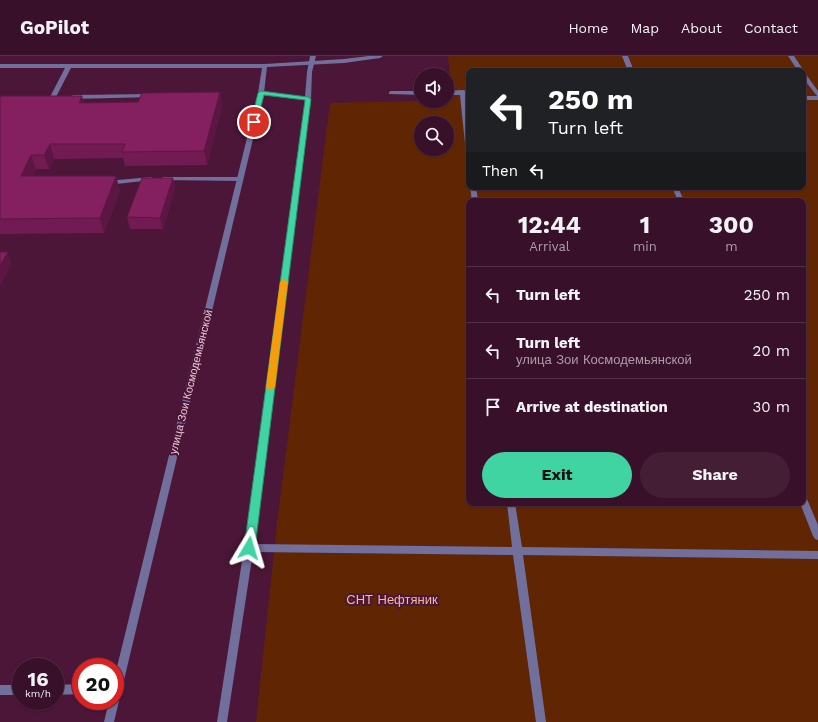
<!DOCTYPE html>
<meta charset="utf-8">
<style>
body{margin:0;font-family:"Work Sans",sans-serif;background:#431e35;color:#f1f3f6;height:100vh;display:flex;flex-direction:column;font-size:15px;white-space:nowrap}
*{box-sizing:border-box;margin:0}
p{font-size:13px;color:#ab9da8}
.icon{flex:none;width:22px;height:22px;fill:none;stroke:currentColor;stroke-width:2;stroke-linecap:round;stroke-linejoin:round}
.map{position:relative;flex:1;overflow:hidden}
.details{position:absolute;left:466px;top:142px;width:340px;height:308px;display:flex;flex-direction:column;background:#381029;border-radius:8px;box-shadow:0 1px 3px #0004,0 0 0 1px #523046}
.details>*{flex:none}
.top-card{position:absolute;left:466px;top:12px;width:340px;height:122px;border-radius:8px;box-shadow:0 1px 3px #0004,0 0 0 1px #523046;background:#202124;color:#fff;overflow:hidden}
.tools{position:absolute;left:414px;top:12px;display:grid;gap:8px}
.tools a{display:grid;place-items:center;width:40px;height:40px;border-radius:50%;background:#381029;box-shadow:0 1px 3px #0004,0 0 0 1px #523046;font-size:20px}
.speed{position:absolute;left:12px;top:602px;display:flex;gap:8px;font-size:20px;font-weight:700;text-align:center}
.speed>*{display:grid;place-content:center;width:52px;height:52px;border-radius:50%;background:#381029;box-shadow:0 1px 3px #0004,0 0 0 1px #523046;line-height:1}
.speed small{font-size:10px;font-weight:400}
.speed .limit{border:6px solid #d22;background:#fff;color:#111}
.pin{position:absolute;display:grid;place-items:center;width:34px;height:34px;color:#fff;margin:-17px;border:2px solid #fff;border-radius:50%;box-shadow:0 1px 4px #0007}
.me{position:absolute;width:44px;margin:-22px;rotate:7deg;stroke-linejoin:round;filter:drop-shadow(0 0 3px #0008)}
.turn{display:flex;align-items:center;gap:14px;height:84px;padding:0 16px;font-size:18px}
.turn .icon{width:52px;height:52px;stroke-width:2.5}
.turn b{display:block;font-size:28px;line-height:34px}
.then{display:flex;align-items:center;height:38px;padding:0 16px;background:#0003;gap:8px;font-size:15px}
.eta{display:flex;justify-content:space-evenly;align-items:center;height:68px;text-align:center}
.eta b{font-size:24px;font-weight:700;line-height:28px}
.cta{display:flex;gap:8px;margin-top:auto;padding:8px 16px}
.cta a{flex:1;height:46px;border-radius:24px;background:#40d4a2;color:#111;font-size:16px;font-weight:700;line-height:46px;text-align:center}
.cta a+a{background:#431e35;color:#f1f3f6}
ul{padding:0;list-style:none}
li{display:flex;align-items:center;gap:12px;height:56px;padding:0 16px;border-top:1px solid #523046}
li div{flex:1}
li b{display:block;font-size:15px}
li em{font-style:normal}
header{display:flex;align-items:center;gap:24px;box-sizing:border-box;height:56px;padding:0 20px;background:#381029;border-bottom:1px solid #523046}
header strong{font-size:19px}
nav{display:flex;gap:22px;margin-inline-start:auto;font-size:14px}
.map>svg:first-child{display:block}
</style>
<header>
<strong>GoPilot</strong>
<nav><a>Home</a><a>Map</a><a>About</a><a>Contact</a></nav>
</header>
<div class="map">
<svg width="818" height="666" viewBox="0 0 818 666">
<rect width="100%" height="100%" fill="#4b1637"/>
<!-- green -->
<path fill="#602604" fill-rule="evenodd" d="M448,0h370v666h-562l21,-198 53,-421 123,-3zM469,15h334v116h-334zM421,67h26v26h-26zM469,145h334v302h-334z"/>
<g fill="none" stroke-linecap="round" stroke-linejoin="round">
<!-- lane -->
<g fill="#716f9c" fill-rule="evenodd">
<path d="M310,0h6l-4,16 -1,27 -57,445 258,3 -5,-44h8l7,44 296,4v8l-295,-4 23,167h-10l-23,-167 -260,-3 -26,170h-10l27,-174 61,-448 -44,-5 -3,-2 3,-2 44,6 2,-25z"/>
<path d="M622,0h6l6,15h-6z"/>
<path d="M788,0h6l10,15 -1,1 -5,-1z"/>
<path d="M69,8l3,2 -16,31 -5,1 -1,-1 16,-31z"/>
<path d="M803,16l2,1 13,18v9h-15v-4h14l-14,-18z"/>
<path d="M462,34l7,1v4h-4l4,33v27l-3,-2 -6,-58h-13v-4z"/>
<path d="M391,35h30v4l-32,-1v-2z"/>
<path d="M151,38l3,2 -1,1 -80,2 -3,-2 3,-2z"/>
<path d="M151,121l3,2 -1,1 -46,5 -3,-2 3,-2z"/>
<path d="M163,121h77l3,2 -3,2 -79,-1 -1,-1z"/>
<path d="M470,131h6l2,14h-6z"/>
<path d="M672,131h6l6,14h-6z"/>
<path d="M803,439l3,2 1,2 11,26v15l-3,-1 -2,-3 -13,-33h3z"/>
</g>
<!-- street -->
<g fill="#716f9c" fill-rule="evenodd">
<path d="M369,0h14l-3,2 -36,5 -77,4 -3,26 -150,629h-10l5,-21h6v-26l143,-582 4,-25h-262v-4h265l79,-5z"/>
<path d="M81,628v10l-26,1v-10z"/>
<rect x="0" y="629" width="21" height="10"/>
</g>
</g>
<!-- wall -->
<g fill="#721b53">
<path d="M220,36l2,14 -15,59 -82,1 -2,-8 -69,1 -5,10h-13l-3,7 87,14 -16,43 -104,1v-138l84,7 54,-1z"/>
<path d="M173,122l2,11 -12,40h-33l-3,-12z"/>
</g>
<!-- shaded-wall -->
<g fill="#5c1643">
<path d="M220,36l2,14 -15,59 -3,-14z"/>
<path d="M82,40l4,14 -7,-7z"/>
<path d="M50,88l4,15 -5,10 -5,-14z"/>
<path d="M31,99l5,14 -10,21 -5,-14z"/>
<path d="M116,120l4,14 -16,43 -4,-15z"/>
<path d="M173,122l2,11 -12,40 -3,-11z"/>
<path d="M8,196l4,12 -12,22v-20z"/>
</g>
<!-- building -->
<g fill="#841f60" stroke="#5c1643">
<path d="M220,36l-16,59 -82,1 3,-8h-75l-6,11h-13l-10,21h95l-16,42 -100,1v-123h82l-3,7 59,-1 4,-9z"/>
<path d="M142,122h31l-13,40 -33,-1z"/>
<path d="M0,196h8l-8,14z"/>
</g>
<!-- route -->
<path fill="#40d4a2" stroke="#2a8a69" d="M261,35l47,6 3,2 -56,449 -2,3 -4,2 -4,-2 -1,-3 61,-448 -41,-5 -7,27 -5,1 -1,-1 7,-29z"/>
<!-- slow -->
<path fill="#f59e0b" d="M284,223l4,3 -13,105 -5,3 -4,-3 14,-105z"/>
<g text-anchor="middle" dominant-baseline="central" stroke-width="4" stroke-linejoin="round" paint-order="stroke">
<!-- street labels -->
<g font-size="11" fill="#eac8da" stroke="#4b1637">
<text transform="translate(191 326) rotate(-76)">улица Зои Космодемьянской</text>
</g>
<!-- near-park labels -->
<g font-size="13" fill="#f0b9a0" stroke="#4b1637">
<text x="392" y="543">СНТ Нефтяник</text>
</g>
</g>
</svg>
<div class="tools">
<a><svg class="icon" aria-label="sound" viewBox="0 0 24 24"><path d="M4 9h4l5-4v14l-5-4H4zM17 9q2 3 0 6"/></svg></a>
<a><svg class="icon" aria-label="search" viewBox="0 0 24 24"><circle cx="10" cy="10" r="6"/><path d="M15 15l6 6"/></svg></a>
</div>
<div class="speed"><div>16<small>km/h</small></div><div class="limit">20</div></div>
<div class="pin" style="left:254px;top:66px;background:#d93025"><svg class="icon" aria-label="arrive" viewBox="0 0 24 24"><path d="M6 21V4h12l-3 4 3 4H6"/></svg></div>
<svg class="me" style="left:249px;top:492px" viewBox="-20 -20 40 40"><path d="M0-17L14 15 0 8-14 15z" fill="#40d4a2" stroke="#fff" stroke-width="4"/></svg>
<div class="top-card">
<div class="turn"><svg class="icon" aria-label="left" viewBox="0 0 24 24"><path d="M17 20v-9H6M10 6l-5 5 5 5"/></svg><div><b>250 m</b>Turn left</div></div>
<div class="then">Then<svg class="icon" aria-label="left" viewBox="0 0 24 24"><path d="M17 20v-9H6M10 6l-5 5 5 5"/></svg></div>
</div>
<section class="details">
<div class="eta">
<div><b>12:44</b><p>Arrival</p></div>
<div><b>1</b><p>min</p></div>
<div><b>300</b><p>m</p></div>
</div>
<ul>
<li><svg class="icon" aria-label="left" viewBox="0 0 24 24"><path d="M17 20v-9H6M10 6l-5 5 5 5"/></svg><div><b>Turn left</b></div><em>250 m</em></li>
<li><svg class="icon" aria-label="left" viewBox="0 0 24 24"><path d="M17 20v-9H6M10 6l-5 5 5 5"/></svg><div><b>Turn left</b><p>улица Зои Космодемьянской</p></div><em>20 m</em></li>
<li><svg class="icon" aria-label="arrive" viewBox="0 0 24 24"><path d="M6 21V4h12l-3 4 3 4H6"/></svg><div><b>Arrive at destination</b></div><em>30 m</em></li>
</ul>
<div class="cta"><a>Exit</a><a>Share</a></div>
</section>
</div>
